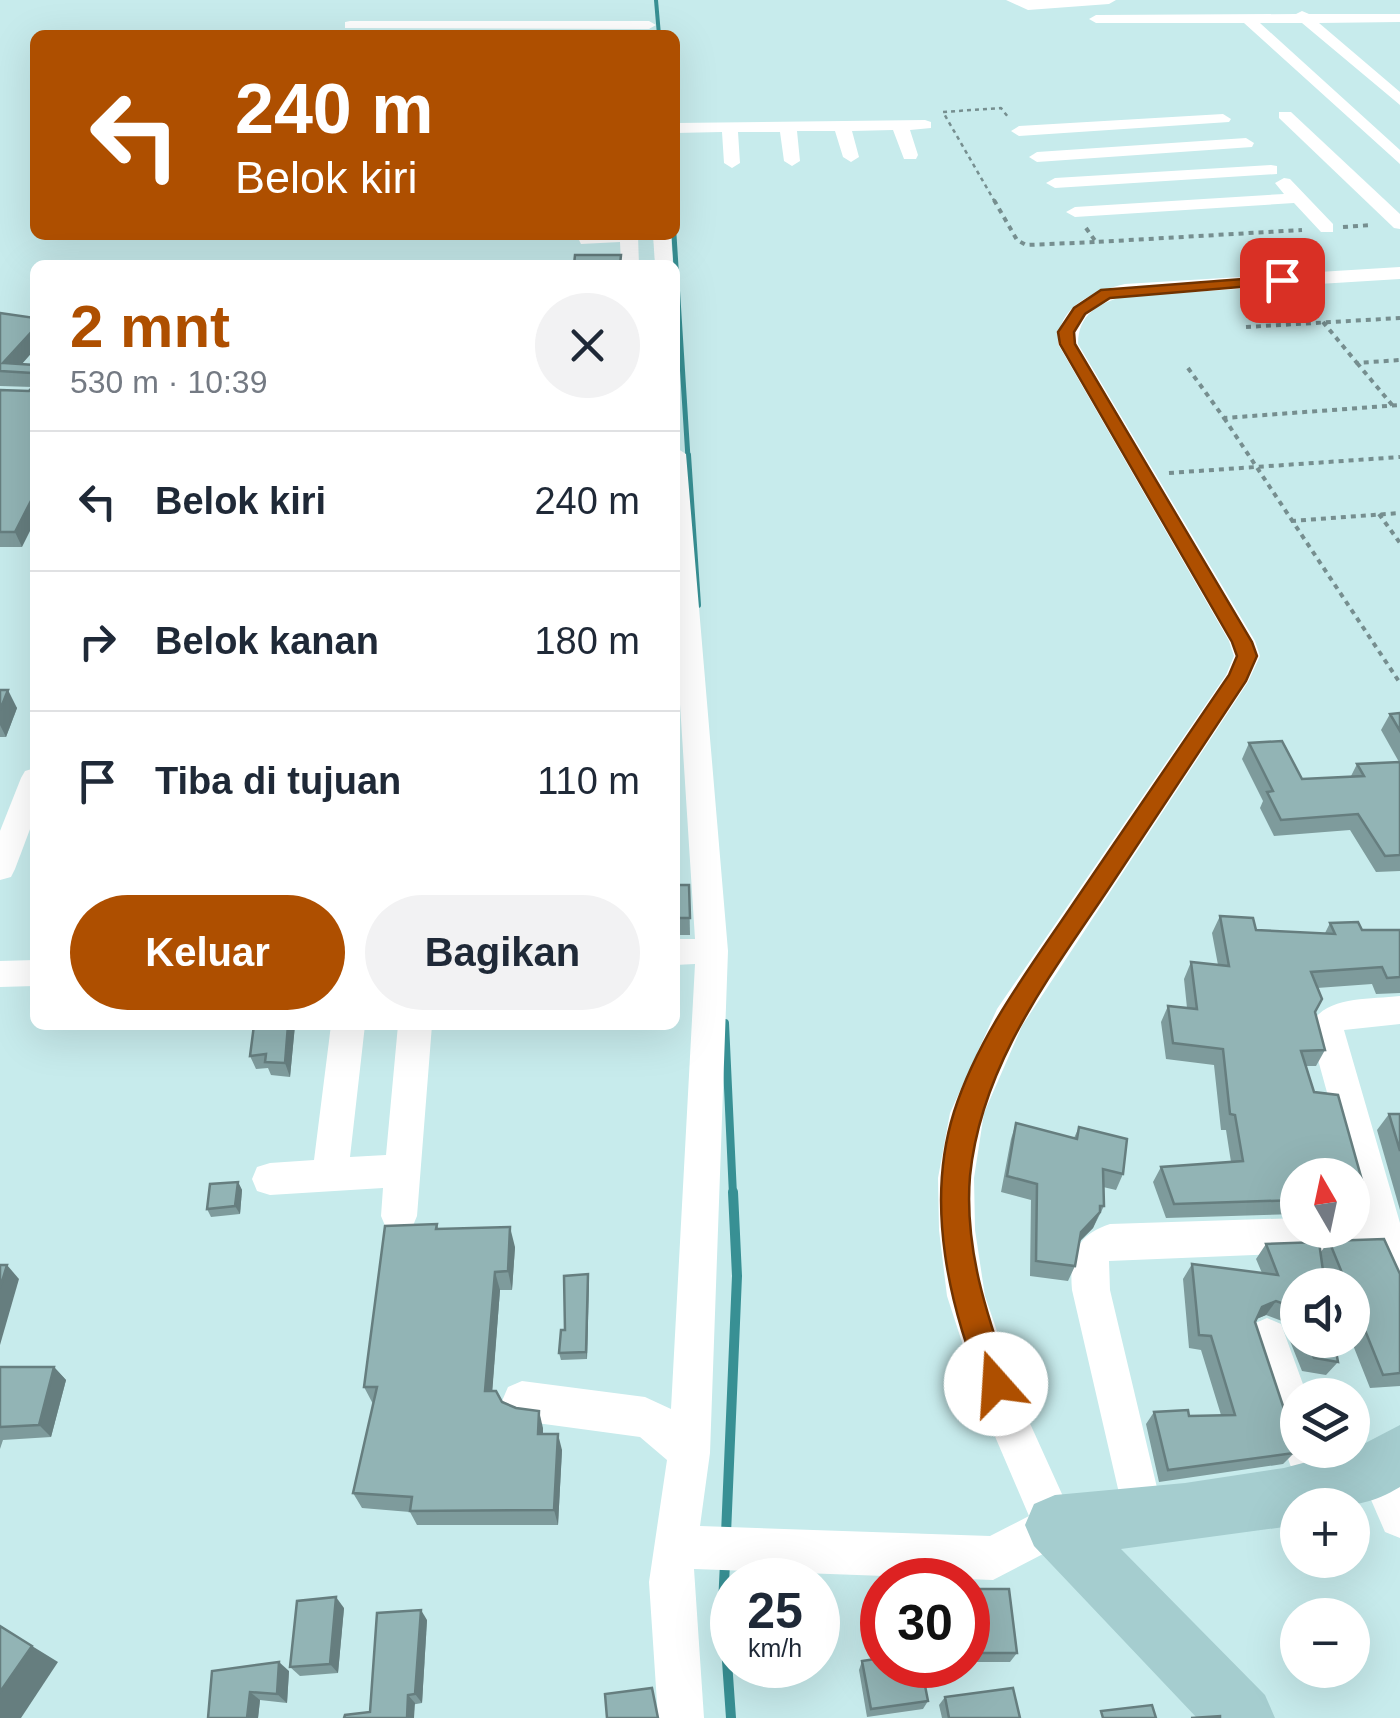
<!DOCTYPE html>
<html lang="id">
<meta charset="utf-8">
<style>
body{margin:0;font-family:Arial,sans-serif;background:#f2f2f3;color:#1f2937;height:100vh;display:flex;flex-direction:column;font-size:38px;white-space:nowrap}
*{box-sizing:border-box;margin:0}
p{font-size:32px;color:#747a83}
.icon{flex:none;width:55px;height:55px;fill:none;stroke:currentColor;stroke-width:2;stroke-linecap:round;stroke-linejoin:round}
.map{position:relative;flex:1;overflow:hidden}
.side{position:absolute;left:30px;top:260px;width:650px;height:770px;display:flex;flex-direction:column;background:#fff;border-radius:15px;box-shadow:0 10px 40px #0002}
.side>*{flex:none}
.guide{position:absolute;left:30px;top:30px;width:650px;height:210px;border-radius:15px;box-shadow:0 10px 40px #0002;background:#ae4f00;color:#fff;overflow:hidden}
.needle{width:65px;rotate:351deg}
.tools{position:absolute;left:1280px;top:1158px;display:grid;gap:20px}
.tools a{display:grid;place-items:center;width:90px;height:90px;border-radius:50%;background:#fff;box-shadow:0 10px 40px #0002;font-size:50px}
.speed{position:absolute;left:710px;top:1558px;display:flex;gap:20px;font-size:50px;font-weight:700;text-align:center}
.speed>*{display:grid;place-content:center;width:130px;height:130px;border-radius:50%;background:#fff;box-shadow:0 10px 40px #0002;line-height:1}
.speed small{font-size:25px;font-weight:400}
.speed .limit{border:15px solid #d22;background:#fff;color:#111}
.pin{position:absolute;display:grid;place-items:center;width:85px;height:85px;color:#fff;margin:-42px;border-radius:20px;box-shadow:0 5px 15px #0006}
.me{position:absolute;width:110px;margin:-55px;rotate:341deg;stroke-linejoin:round;filter:drop-shadow(0 0 8px #0008)}
.turn{display:flex;align-items:center;gap:35px;height:210px;padding:0 40px;font-size:45px}
.turn .icon{width:130px;height:130px;stroke-width:2.5}
.turn b{display:block;font-size:70px;line-height:85px}
.round{display:grid;place-items:center;flex:none;width:105px;height:105px;border-radius:52px;background:#f2f2f3}
.headline{display:flex;align-items:center;justify-content:space-between;height:170px;padding:0 40px}
h1{font-size:60px;font-weight:700;line-height:75px;color:#ae4f00}
.primary-button{display:flex;gap:20px;margin-top:auto;padding:20px 40px}
.primary-button a{flex:1;height:115px;border-radius:60px;background:#ae4f00;color:#fff;font-size:40px;font-weight:700;line-height:115px;text-align:center}
.primary-button a+a{background:#f2f2f3;color:#1f2937}
ul{padding:0;list-style:none}
li{display:flex;align-items:center;gap:30px;height:140px;padding:0 40px;border-top:2px solid #e0e1e3}
li div{flex:1}
li b{display:block;font-size:38px}
li em{font-style:normal}
.map>svg:first-child{display:block}
</style>
<div class="map">
<svg width="1400" height="1718" viewBox="0 0 1400 1718">
<rect width="100%" height="100%" fill="#c7ebec"/>
<g fill="none" stroke-linecap="round" stroke-linejoin="round">
<!-- stream-far4 -->
<path stroke="#389094" stroke-width="4" d="M656,0l3,35"/>
<!-- stream-far3 -->
<path stroke="#389094" stroke-width="5" d="M674,235l14,223"/>
<!-- stream-far2 -->
<path stroke="#389094" stroke-width="6" d="M688,455l10,150"/>
<!-- stream-far1 -->
<path stroke="#389094" stroke-width="8" d="M725,1023l8,172"/>
<!-- stream -->
<g stroke="#389094" stroke-width="10">
<path d="M726,1534l11,-258 -4,-84"/>
<path d="M725,1563l-2,41 8,114"/>
</g>
<!-- path-far1 -->
<path stroke="#768e8f" stroke-width="2.5" stroke-dasharray="4 4" stroke-linecap="butt" d="M995,202l-52,-90 58,-4 7,9"/>
<!-- path -->
<g stroke="#768e8f" stroke-width="4" stroke-dasharray="5 5" stroke-linecap="butt">
<path d="M994,200l23,40 9,5 70,-3"/>
<path d="M1343,227l29,-2"/>
<path d="M1086,228l10,14 206,-12"/>
<path d="M1323,322l34,41 43,-3"/>
<path d="M1246,327l154,-9"/>
<path d="M1357,363l36,43"/>
<path d="M1188,368l36,50 176,-13"/>
<path d="M1224,418l176,265"/>
<path d="M1169,473l231,-16"/>
<path d="M1379,514l21,29"/>
<path d="M1291,521l109,-8"/>
</g>
<!-- street -->
<g fill="#fff" fill-rule="evenodd">
<path d="M1006,0h110l-7,4 -81,6z"/>
<path d="M1302,11l7,3h91v8l-81,1 81,69v13l-98,-82h-42l140,127v14l-156,-141h-148l-7,-4 7,-4 200,-1z"/>
<path d="M350,21h299l7,4 -7,4 -304,-1v-6z"/>
<path d="M1279,112h12l109,102v15l-6,-1 -115,-110z"/>
<path d="M1223,114l8,5 -2,3 -210,14 -8,-5 8,-5z"/>
<path d="M925,120l6,2v6l-21,2 8,25 -2,4h-12l-11,-29 -41,1 7,26 -8,5 -8,-5 -8,-26h-38l3,30 -8,5 -8,-5 -4,-29h-42l2,31 -8,5 -8,-5 -2,-31 -47,1v-10z"/>
<path d="M1246,138l8,5 -2,4 -215,15 -8,-5 8,-5z"/>
<path d="M1271,165l6,1v8l-222,14 -9,-5 9,-5z"/>
<path d="M1284,178l6,1 43,45v8h-12l-27,-29 -219,14 -9,-5 9,-5 209,-13 -9,-11z"/>
<path d="M586,235h52l1,30h-18l-1,-23 -39,2 -2,-4z"/>
<path d="M653,235h18l2,30h-18z"/>
<path d="M1400,267v12l-275,17c-26,7 -47,18 -47,48l177,297 5,15 -12,26 -226,344 -38,87 -10,65 1,52 10,66 38,112 53,117 -6,15 -77,40 -299,-11 10,149h-46l-9,-136 18,-122 -27,-23 -118,-16 -14,-6 -6,-14 6,-14 14,-6 123,16 26,12 24,-445 -20,1v-26h20l-20,-313v-179l11,7 42,497 -18,502 -10,73 290,10 39,-20 -44,-103 -38,-117 -8,-66 -1,-52 12,-65 47,-104 229,-334 8,-19 -5,-15 -171,-297c0,-39 34,-52 67,-60z"/>
<path d="M35,768v48l-20,53 -4,8 -11,3v-49l21,-53 4,-7z"/>
<path d="M35,960v26l-35,1v-26z"/>
<path d="M1400,996v28l-56,6 56,193v56l-13,-5 -13,-24 -265,11 1,29 54,227 -6,15 -15,6 -15,-6 -56,-242c-3,-34 4,-55 38,-66l188,-6v12h54v-14h9l-52,-189c16,-32 59,-27 91,-31z"/>
<path d="M331,1025h34l-15,132 36,-2 12,-130h34l-15,191 -5,12 -13,5 -13,-5 -5,-12 2,-28 -113,7 -13,-4 -5,-12 5,-12 13,-4 44,-3z"/>
<path d="M1267,1318l14,6 26,71h-9v55h29l13,39 -9,16 -27,-1 -19,-54 4,-8 -11,-16 -30,-89 5,-13z"/>
<path d="M1379,1449l15,6 6,14v69l-15,-6 -27,-62 6,-15z"/>
</g>
<!-- secondary -->
<path fill="#a5cdcf" fill-rule="evenodd" d="M1400,1425v62c-39,23 -59,18 -102,18v19l-14,3 -163,22 144,146 10,23h-78l-163,-172 -9,-21 9,-21 21,-9 130,-12 99,-15 68,-18z"/>
</g>
<!-- wall -->
<g fill="#7e9b9c">
<path d="M0,313l35,5v31l-14,15 14,1 -13,182h-22v-157l29,1 4,-4 -33,-1z"/>
<path d="M0,690l17,18 -11,29h-6z"/>
<path d="M1400,713v158l-24,1 -26,-42 -76,6 -14,-28 3,-7 -21,-42 7,-16 53,36 49,-3 6,-12 42,-2 -18,-32 9,-16z"/>
<path d="M675,885h14l1,50h-15z"/>
<path d="M1220,916l36,14 69,3 5,-10 32,7h38v63l-24,1 -4,-10 -55,4 -2,24 10,38 -9,16h-10l8,26 53,106 -15,23v-46h-54v39l-132,4 -13,-36 8,-15 70,-5 -5,-32h-5l-7,-65 -48,-6 -5,-37 7,-16 19,2 -3,-29 7,-17 27,3 -6,-32z"/>
<path d="M295,1025l-5,52 -19,-2 -3,-7 -12,1 -6,-13z"/>
<path d="M1389,1114h11v96l-23,-80z"/>
<path d="M1016,1123l58,15 5,-11 44,47 -7,16 -13,-3 1,19 -11,22 -14,14 -4,24 -7,15 -38,-5 1,-76 -30,-8 10,-53z"/>
<path d="M238,1182l4,8 -2,24 -29,3 -4,-8z"/>
<path d="M437,1224l1,5 77,18 -3,43h-12l-8,101 10,11 14,6 23,3 4,23 19,16 -4,75h-141l-7,-13 -48,-4 -9,-15 20,-89 -9,-17z"/>
<path d="M1329,1241l71,33v112l-30,2 -19,-48h1v-55h-23l-6,-15 -25,15v55h36l4,22 -12,13 -24,-4 -20,-50 -16,-6 -10,4 -1,3 31,93 9,13 -7,8 6,17 -11,11 -124,18 -13,-58 8,-12 35,4 32,-1 -20,-65 -12,-2 -6,-69 9,-15 70,9 -6,-14 10,-15 54,9z"/>
<path d="M588,1274l-1,85 -26,1 -2,-7 6,-23z"/>
<path d="M0,1367h54l12,13 -15,57 -48,3 -3,9z"/>
<path d="M968,1589l49,64 -7,9h-42z"/>
<path d="M344,1608l-6,65 -38,3 -10,-9z"/>
<path d="M427,1620l-5,83 -52,9z"/>
<path d="M862,1661l66,40 -5,8 -56,8 -8,-47z"/>
<path d="M212,1671h77l-2,32 -27,-3 -2,18h-50z"/>
<path d="M945,1697l75,21h-78l-3,-13z"/>
</g>
<!-- shaded-wall -->
<g fill="#667e7f">
<path d="M35,328v21l-20,23 -12,-9z"/>
<path d="M35,493v28l-13,26 -7,-15z"/>
<path d="M8,690l9,18 -11,29 -6,-12v-15z"/>
<path d="M288,1025h7l-5,52 -5,-14z"/>
<path d="M238,1182l4,8 -2,24 -5,-8z"/>
<path d="M1100,1212l-7,16 -19,19 7,-15z"/>
<path d="M510,1227l5,20 -3,43 -4,-19z"/>
<path d="M7,1265l12,14 -19,66v-57z"/>
<path d="M495,1272l5,18 -9,118 -6,-17z"/>
<path d="M588,1274l1,8 -2,77 -1,-7z"/>
<path d="M1276,1301l-10,14 -14,6 10,-14z"/>
<path d="M54,1367l12,13 -15,57 -12,-12z"/>
<path d="M539,1411l4,17v22l-5,-16z"/>
<path d="M558,1434l4,16 -4,75 -4,-15z"/>
<path d="M336,1597l8,11 -6,65 -8,-9z"/>
<path d="M421,1610l6,10 -5,83 -7,-9z"/>
<path d="M32,1646l26,16 -37,56h-21v-26z"/>
<path d="M279,1662l10,9 -2,32 -10,-9z"/>
<path d="M250,1692l10,8 -2,18h-11z"/>
<path d="M408,1695l7,8 -1,15h-7z"/>
</g>
<!-- building -->
<g fill="#92b4b5" stroke="#667e7f" stroke-width="2.5">
<path d="M575,255h46l-1,10h-46z"/>
<path d="M0,313l35,5v10l-32,35 32,2v128l-20,39h-15v-142l29,1 4,-4 -1,-14 -32,-2z"/>
<path d="M0,690h8l-8,20z"/>
<path d="M1400,713v18l-10,-17z"/>
<path d="M1282,741l20,38 62,-3 -7,-12 43,-2v93l-15,1 -27,-42 -77,6 -14,-28 6,-1 -24,-48z"/>
<path d="M675,885h14l1,33h-15z"/>
<path d="M1220,916l33,2 3,12 79,4 -5,-11 28,-1 4,8h38v47l-13,1 -5,-11 -71,5 11,27 -7,13 10,38 -24,1 13,41 24,3 29,103 -7,1 -1,13h-7v-37h-54v25l-124,4 -13,-37 82,-6 -8,-46 -5,-1 -7,-65 -50,-6 -5,-37 29,3 -6,-47 38,4z"/>
<path d="M254,1025h34l-3,38 -20,-1 1,-8 -16,2z"/>
<path d="M1389,1114h11v37z"/>
<path d="M1016,1123l61,16 2,-12 48,12 -4,35 -20,-5 1,37h-4v6l-19,20 -6,34 -39,-5 1,-77 -30,-8z"/>
<path d="M238,1182l-3,24 -28,3 3,-25z"/>
<path d="M437,1224l-1,5 74,-2 -2,44 -13,1 -10,119h11l6,11 14,6 23,3 -1,23h20l-4,76 -144,1 2,-14 -59,-4 24,-106h-13l21,-161z"/>
<path d="M1384,1239l16,35v99l-17,2 -31,-77v-13h-5l-18,-44z"/>
<path d="M1319,1242l6,43h-27v33l-5,-11 -17,-6 -14,6 -7,15 31,93 9,13 -9,1 8,24 -126,17 -14,-58 34,-2 1,6 46,-1 -24,-79 -12,-1 -7,-71 86,11 -12,-31z"/>
<path d="M0,1265h7l-7,23z"/>
<path d="M588,1274l-2,78 -27,1 2,-23h4l-1,-54z"/>
<path d="M1306,1340h28l4,22 -24,-4z"/>
<path d="M0,1367h54l-15,58 -39,2z"/>
<path d="M968,1589h41l8,64h-49z"/>
<path d="M336,1597l-6,67 -40,3 7,-66z"/>
<path d="M421,1610l-6,84 -7,1 -1,23h-63l1,-3 25,-3 7,-99z"/>
<path d="M0,1626l32,20 -32,46z"/>
<path d="M882,1658v7h39l7,36 -57,8 -9,-48z"/>
<path d="M279,1662l-2,32 -27,-2 -3,26h-39l4,-47z"/>
<path d="M652,1688l6,30h-51l-2,-24z"/>
<path d="M1013,1688l7,30h-71l-4,-21z"/>
<path d="M1152,1705l4,13h-53l-2,-7z"/>
<path d="M1220,1716v2h-29z"/>
</g>
<!-- route -->
<path fill="#ae4f00" stroke="#713300" stroke-width="2.5" d="M1282,276l5,1v6l-177,15 -25,16 -11,18 1,12 177,298 5,14 -11,25c-46,70 -92,140 -139,210 -59,88 -126,175 -137,285 -6,72 17,140 41,208l-5,10 -10,5 -11,-5c-36,-86 -60,-190 -31,-282 25,-78 76,-144 121,-211 51,-75 103,-151 154,-226l8,-19 -5,-14 -172,-298 -2,-12 16,-24 27,-18z"/>
</svg>
<div class="tools">
<a><svg class="needle" viewBox="-14 -14 28 28"><path d="M0-13l5 13h-10z" fill="#e53935"/><path d="M0 13l5-13h-10z" fill="#747a83"/></svg></a>
<a><svg class="icon" aria-label="sound" viewBox="0 0 24 24"><path d="M4 9h4l5-4v14l-5-4H4zM17 9q2 3 0 6"/></svg></a>
<a><svg class="icon" aria-label="layers" viewBox="0 0 24 24"><path d="M12 4l9 5-9 5-9-5zM3 14l9 5 9-5"/></svg></a>
<a>+</a>
<a>−</a>
</div>
<div class="speed"><div>25<small>km/h</small></div><div class="limit">30</div></div>
<div class="pin" style="left:1282px;top:280px;background:#d93025"><svg class="icon" aria-label="arrive" viewBox="0 0 24 24"><path d="M6 21V4h12l-3 4 3 4H6"/></svg></div>
<svg class="me" style="left:996px;top:1384px" viewBox="-20 -20 40 40"><circle r="19" fill="#fff"/><path d="M0-13L10 11 0 6-10 11z" fill="#ae4f00"/></svg>
<div class="guide">
<div class="turn"><svg class="icon" aria-label="left" viewBox="0 0 24 24"><path d="M17 20v-9H6M10 6l-5 5 5 5"/></svg><div><b>240 m</b>Belok kiri</div></div>
</div>
<section class="side">
<div class="headline"><div><h1>2 mnt</h1><p>530 m · 10:39</p></div><a class="round"><svg class="icon" aria-label="close" viewBox="0 0 24 24"><path d="M6 6l12 12M18 6L6 18"/></svg></a></div>
<ul>
<li><svg class="icon" aria-label="left" viewBox="0 0 24 24"><path d="M17 20v-9H6M10 6l-5 5 5 5"/></svg><div><b>Belok kiri</b></div><em>240 m</em></li>
<li><svg class="icon" aria-label="right" viewBox="0 0 24 24"><path d="M7 20v-9h11M14 6l5 5-5 5"/></svg><div><b>Belok kanan</b></div><em>180 m</em></li>
<li><svg class="icon" aria-label="arrive" viewBox="0 0 24 24"><path d="M6 21V4h12l-3 4 3 4H6"/></svg><div><b>Tiba di tujuan</b></div><em>110 m</em></li>
</ul>
<div class="primary-button"><a>Keluar</a><a>Bagikan</a></div>
</section>
</div>
